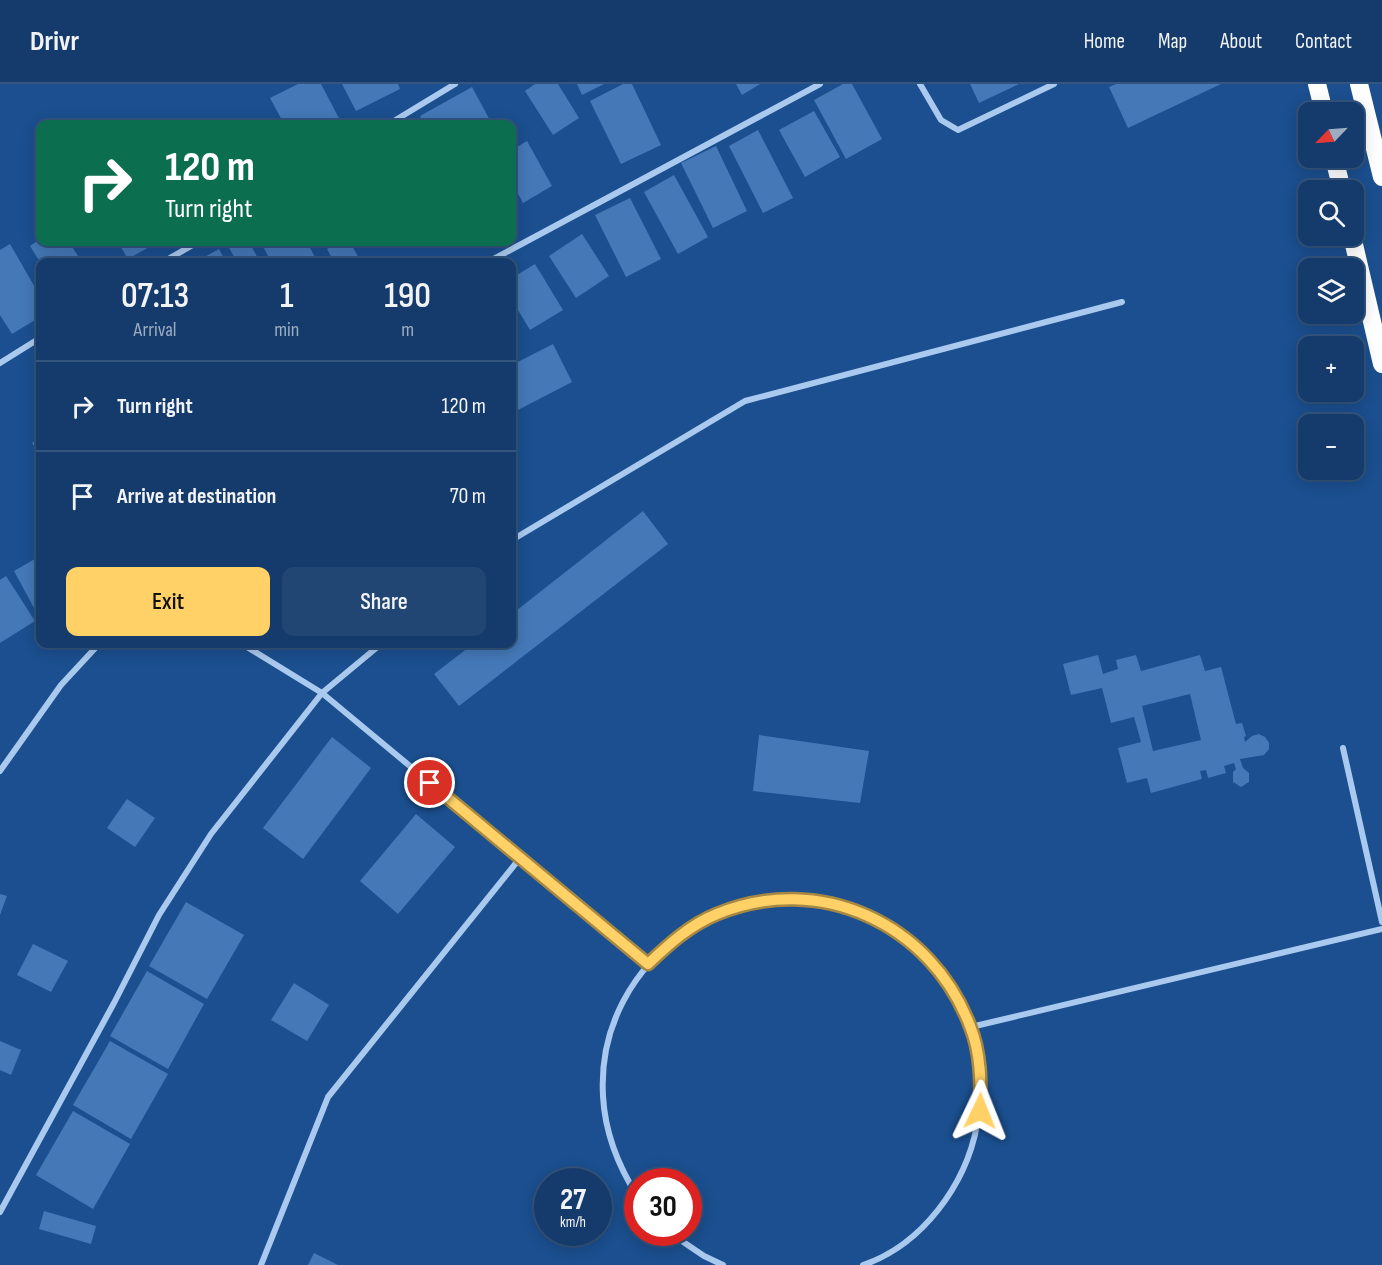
<!DOCTYPE html>
<meta charset="utf-8">
<style>
body{margin:0;font-family:"Sofia Sans Condensed",sans-serif;background:#214673;color:#f1f3f6;height:100vh;display:flex;flex-direction:column;font-size:22px;white-space:nowrap}
*{box-sizing:border-box;margin:0}
p{font-size:20px;color:#9dadc1}
.icon{flex:none;width:33px;height:33px;fill:none;stroke:currentColor;stroke-width:2;stroke-linecap:round;stroke-linejoin:round}
.map{position:relative;flex:1;overflow:hidden}
.details{position:absolute;left:36px;top:174px;width:480px;height:390px;display:flex;flex-direction:column;background:#143b6b;border-radius:12px;box-shadow:0 3px 15px #0003,0 0 0 2px #33557e}
.details>*{flex:none}
.hud{position:absolute;left:36px;top:36px;width:480px;height:126px;border-radius:12px;box-shadow:0 3px 15px #0003,0 0 0 2px #33557e;background:#0b6e4f;color:#fff;overflow:hidden}
.needle{width:39px;rotate:245deg}
.buttons{position:absolute;left:1298px;top:18px;display:grid;gap:12px}
.buttons a{display:grid;place-items:center;width:66px;height:66px;border-radius:12px;background:#143b6b;box-shadow:0 3px 15px #0003,0 0 0 2px #33557e;font-size:30px}
.speed{position:absolute;left:534px;top:1084px;display:flex;gap:12px;font-size:30px;font-weight:700;text-align:center}
.speed>*{display:grid;place-content:center;width:78px;height:78px;border-radius:50%;background:#143b6b;box-shadow:0 3px 15px #0003,0 0 0 2px #33557e;line-height:1}
.speed small{font-size:15px;font-weight:400}
.speed .limit{border:9px solid #d22;background:#fff;color:#111}
.pin{position:absolute;display:grid;place-items:center;width:51px;height:51px;color:#fff;margin:-26px;border:3px solid #fff;border-radius:50%;box-shadow:0 2px 6px #0007}
.me{position:absolute;width:66px;margin:-33px;rotate:2deg;stroke-linejoin:round;filter:drop-shadow(0 0 4px #0008)}
.turn{display:flex;align-items:center;gap:21px;height:126px;padding:0 30px;font-size:27px}
.turn .icon{width:78px;height:78px;stroke-width:2.5}
.turn b{display:block;font-size:42px;line-height:51px}
.eta{display:flex;justify-content:space-evenly;align-items:center;height:102px;text-align:center}
.eta b{font-size:36px;font-weight:600;line-height:42px}
.cta{display:flex;gap:12px;margin-top:auto;padding:12px 30px}
.cta a{flex:1;height:69px;border-radius:12px;background:#ffd166;color:#111;font-size:24px;font-weight:600;line-height:69px;text-align:center}
.cta a+a{background:#214673;color:#f1f3f6}
ul{padding:0;list-style:none}
li{display:flex;align-items:center;gap:18px;height:90px;padding:0 30px;border-top:2px solid #33557e}
li div{flex:1}
li b{display:block;font-size:22px}
li em{font-style:normal}
header{display:flex;align-items:center;gap:36px;box-sizing:border-box;height:84px;padding:0 30px;background:#143b6b;border-bottom:2px solid #33557e}
header strong{font-size:28px}
nav{display:flex;gap:33px;margin-inline-start:auto;font-size:21px}
.map>svg:first-child{display:block}
</style>
<header>
<strong>Drivr</strong>
<nav><a>Home</a><a>Map</a><a>About</a><a>Contact</a></nav>
</header>
<div class="map">
<svg width="1382" height="1181" viewBox="0 0 1382 1181">
<rect width="100%" height="100%" fill="#1b4f8f"/>
<!-- building -->
<g fill="#4478b7" fill-rule="evenodd">
<path d="M298,0h23l21,40h-58l-14,-26z"/>
<path d="M342,0h56l2,5 -44,22z"/>
<path d="M535,0h23l21,34 -26,17 -28,-44z"/>
<path d="M577,0h27l-22,11z"/>
<path d="M623,0h9l29,61 -40,19 -31,-63z"/>
<path d="M736,0h24l-18,11z"/>
<path d="M843,0h9l30,55 -36,20 -32,-59z"/>
<path d="M970,0h49l-40,19z"/>
<path d="M1116,0h105l-93,44 -19,-41z"/>
<path d="M472,3l20,37h-68l-4,-8z"/>
<path d="M814,27l26,46 -35,20 -26,-47z"/>
<path d="M758,46l35,68 -30,15 -34,-67z"/>
<path d="M527,57l25,45 -29,17 -11,-20v-33z"/>
<path d="M716,62l31,65 -34,17 -32,-65z"/>
<path d="M674,91l34,62 -30,17 -34,-62z"/>
<path d="M630,114l31,61 -35,18 -31,-62z"/>
<path d="M582,150l27,42 -33,22 -27,-42z"/>
<path d="M40,155v3h29l13,20h-42l-10,-16z"/>
<path d="M118,158h40l-30,17z"/>
<path d="M226,158h23l11,20h-23z"/>
<path d="M261,158h46l9,17 -7,3h-38z"/>
<path d="M341,158h9l11,20h-27l-7,-13z"/>
<path d="M10,160l30,52v21l-28,17 -12,-19v-65z"/>
<path d="M219,165l7,13h-26l-1,-2z"/>
<path d="M535,180l28,46 -33,20 -18,-30v-22z"/>
<path d="M553,260l19,38 -54,28 -6,-12v-33z"/>
<path d="M40,353v19l-8,-13z"/>
<path d="M643,427l25,33 -209,162 -25,-32 39,-30h39v-30z"/>
<path d="M40,472v63l-26,-48z"/>
<path d="M6,492l29,45 -35,22v-63z"/>
<path d="M1098,571l5,19 15,-5 -2,-9 20,-5 5,16 59,-16 5,16 16,-4 15,57 6,-1 4,13 -2,1 1,5 7,-6 7,-2 6,3 4,6v6l-5,6 -24,4 3,9 6,5v9l-8,5 -8,-5v-10l3,-3 -2,-6 -10,3 2,7 -18,5 -2,-8 -6,1 2,8 -51,14 -4,-15 -20,5 -9,-35 23,-6 -7,-25 -23,6 -9,-35 -31,7 -8,-31zM1190,610l11,46 -48,11 -11,-45z"/>
<path d="M759,651l110,16 -9,52 -107,-12z"/>
<path d="M332,653l39,31 -68,91 -40,-31z"/>
<path d="M127,715l28,19 -20,29 -28,-19z"/>
<path d="M416,730l39,33 -57,67 -38,-33z"/>
<path d="M0,810l7,2 -7,19z"/>
<path d="M186,818l58,33 -37,64 -58,-33z"/>
<path d="M33,860l35,17 -17,31 -34,-17z"/>
<path d="M147,887l57,33 -36,65 -58,-33z"/>
<path d="M294,899l35,22 -22,36 -36,-21z"/>
<path d="M0,957l21,9 -10,25 -11,-5z"/>
<path d="M110,957l58,33 -37,65 -58,-34z"/>
<path d="M73,1027l57,33 -37,65 -57,-34z"/>
<path d="M44,1127l52,15 -5,18 -52,-15z"/>
<path d="M314,1169l24,12h-30z"/>
</g>
<g fill="none" stroke-linecap="round" stroke-linejoin="round">
<!-- street -->
<g stroke="#a9c9ee" stroke-width="6">
<path d="M920,0l21,36 17,10 96,-46"/>
<path d="M389,40l66,-40"/>
<path d="M163,178l35,-20"/>
<path d="M488,178l332,-178"/>
<path d="M0,279l40,-25"/>
<path d="M512,456l233,-139 377,-99"/>
<path d="M242,560l80,49 326,271"/>
<path d="M1343,664l39,174"/>
<path d="M0,687l61,-86 38,-41"/>
<path d="M971,943l411,-98"/>
<path d="M638,1113c-20,-31 -33,-63 -35,-101 -8,-140 140,-237 266,-180 33,15 62,39 81,70 26,43 36,90 27,139 -11,60 -55,120 -114,140"/>
<path d="M0,1128l114,-209 45,-88 52,-81 111,-141 59,-49"/>
<path d="M670,1149l34,23 19,9"/>
<path d="M261,1181l67,-168 192,-239"/>
</g>
<!-- highway -->
<g stroke="#fff" stroke-width="18">
<path d="M1317,0l7,28"/>
<path d="M1359,0l23,93"/>
<path d="M1334,74l8,32"/>
<path d="M1352,152l30,128"/>
</g>
</g>
<g fill="none" stroke-linecap="round" stroke-linejoin="round">
<!-- route casing -->
<g stroke="#a68842" stroke-width="15">
<path id="route" d="M430,699l218,181c21,-20 42,-39 69,-50 102,-42 214,9 253,112 11,27 11,56 10,85"/>
</g>
<!-- route -->
<use href="#route" stroke="#ffd166" stroke-width="10"/>
</g>
</svg>
<div class="buttons">
<a><svg class="needle" viewBox="-14 -14 28 28"><path d="M0-13l5 13h-10z" fill="#e53935"/><path d="M0 13l5-13h-10z" fill="#9dadc1"/></svg></a>
<a><svg class="icon" aria-label="search" viewBox="0 0 24 24"><circle cx="10" cy="10" r="6"/><path d="M15 15l6 6"/></svg></a>
<a><svg class="icon" aria-label="layers" viewBox="0 0 24 24"><path d="M12 4l9 5-9 5-9-5zM3 14l9 5 9-5"/></svg></a>
<a>+</a>
<a>−</a>
</div>
<div class="speed"><div>27<small>km/h</small></div><div class="limit">30</div></div>
<div class="pin" style="left:430px;top:699px;background:#d93025"><svg class="icon" aria-label="arrive" viewBox="0 0 24 24"><path d="M6 21V4h12l-3 4 3 4H6"/></svg></div>
<svg class="me" style="left:980px;top:1027px" viewBox="-20 -20 40 40"><path d="M0-17L14 15 0 8-14 15z" fill="#ffd166" stroke="#fff" stroke-width="4"/></svg>
<div class="hud">
<div class="turn"><svg class="icon" aria-label="right" viewBox="0 0 24 24"><path d="M7 20v-9h11M14 6l5 5-5 5"/></svg><div><b>120 m</b>Turn right</div></div>
</div>
<section class="details">
<div class="eta">
<div><b>07:13</b><p>Arrival</p></div>
<div><b>1</b><p>min</p></div>
<div><b>190</b><p>m</p></div>
</div>
<ul>
<li><svg class="icon" aria-label="right" viewBox="0 0 24 24"><path d="M7 20v-9h11M14 6l5 5-5 5"/></svg><div><b>Turn right</b></div><em>120 m</em></li>
<li><svg class="icon" aria-label="arrive" viewBox="0 0 24 24"><path d="M6 21V4h12l-3 4 3 4H6"/></svg><div><b>Arrive at destination</b></div><em>70 m</em></li>
</ul>
<div class="cta"><a>Exit</a><a>Share</a></div>
</section>
</div>
